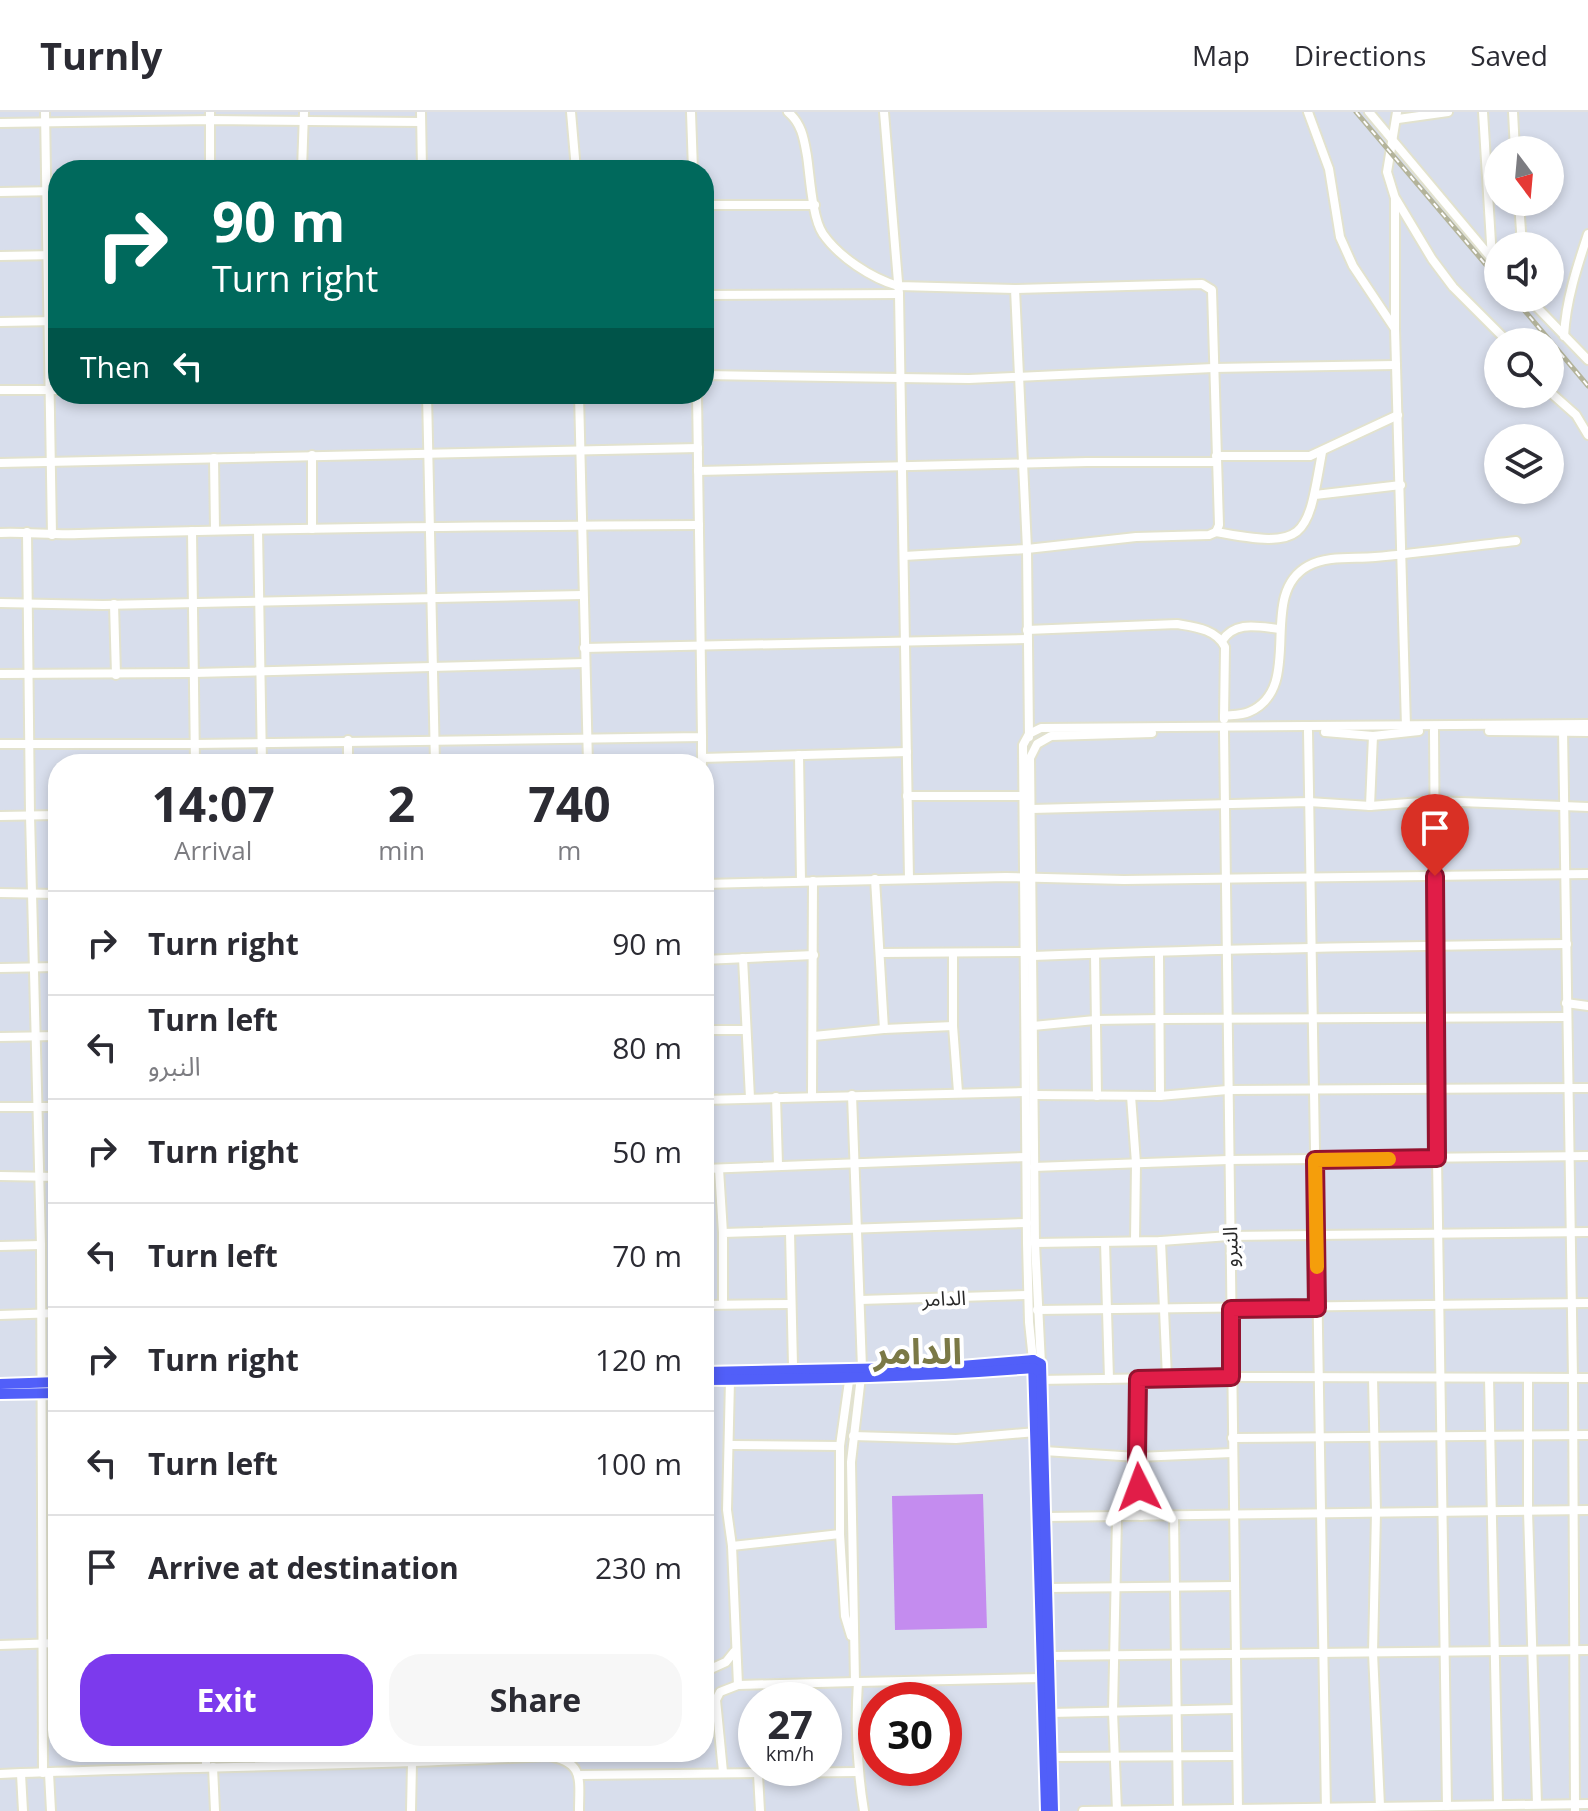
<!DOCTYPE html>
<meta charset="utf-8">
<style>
body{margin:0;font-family:"Open Sans","Noto Sans Arabic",sans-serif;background:#f7f7f7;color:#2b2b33;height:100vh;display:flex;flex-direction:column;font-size:30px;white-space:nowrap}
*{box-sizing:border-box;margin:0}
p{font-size:26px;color:#7c7c81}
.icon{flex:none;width:44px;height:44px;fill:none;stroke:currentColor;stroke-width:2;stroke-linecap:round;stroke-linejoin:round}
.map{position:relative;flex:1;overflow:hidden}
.drawer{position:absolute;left:48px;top:642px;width:666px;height:1008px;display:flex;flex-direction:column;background:#fff;border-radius:32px;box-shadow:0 4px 12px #0003}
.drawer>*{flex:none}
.banner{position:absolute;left:48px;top:48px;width:666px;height:244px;border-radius:32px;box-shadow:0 4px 12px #0003;background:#00695c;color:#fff;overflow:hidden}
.needle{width:52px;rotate:164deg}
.tools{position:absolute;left:1484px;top:24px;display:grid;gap:16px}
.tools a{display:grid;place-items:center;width:80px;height:80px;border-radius:50%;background:#fff;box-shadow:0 4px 12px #0003;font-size:40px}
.speed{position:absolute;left:738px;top:1570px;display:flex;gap:16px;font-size:40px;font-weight:700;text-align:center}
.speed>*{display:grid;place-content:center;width:104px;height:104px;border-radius:50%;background:#fff;box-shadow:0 4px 12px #0003;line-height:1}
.speed small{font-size:20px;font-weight:400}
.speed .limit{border:12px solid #d22;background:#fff;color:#111}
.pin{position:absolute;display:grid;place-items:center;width:68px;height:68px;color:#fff;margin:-82px -34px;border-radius:50% 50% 50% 0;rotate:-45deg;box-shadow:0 0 8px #0007}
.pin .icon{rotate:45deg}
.me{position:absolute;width:88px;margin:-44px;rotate:357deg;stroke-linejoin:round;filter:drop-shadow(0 0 6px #0008)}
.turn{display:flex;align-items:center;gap:28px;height:168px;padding:0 32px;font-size:36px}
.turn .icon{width:104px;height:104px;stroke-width:2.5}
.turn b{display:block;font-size:56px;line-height:68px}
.then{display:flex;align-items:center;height:76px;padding:0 32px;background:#0003;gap:16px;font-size:30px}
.eta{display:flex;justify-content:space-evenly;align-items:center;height:136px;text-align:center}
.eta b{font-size:48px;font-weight:700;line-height:56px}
.action{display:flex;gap:16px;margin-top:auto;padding:16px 32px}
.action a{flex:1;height:92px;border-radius:32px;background:#7c3aed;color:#fff;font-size:32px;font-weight:700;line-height:92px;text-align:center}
.action a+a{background:#f7f7f7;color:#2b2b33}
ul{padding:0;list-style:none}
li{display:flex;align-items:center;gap:24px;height:104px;padding:0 32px;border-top:2px solid #e1e1e2}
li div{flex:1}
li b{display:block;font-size:30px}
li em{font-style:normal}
header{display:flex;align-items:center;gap:48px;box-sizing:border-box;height:112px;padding:0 40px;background:#fff;border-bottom:2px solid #e1e1e2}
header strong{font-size:38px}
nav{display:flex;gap:44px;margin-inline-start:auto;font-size:28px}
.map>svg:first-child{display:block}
</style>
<header>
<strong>Turnly</strong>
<nav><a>Map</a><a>Directions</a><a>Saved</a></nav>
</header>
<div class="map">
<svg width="1588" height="1699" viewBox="0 0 1588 1699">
<rect width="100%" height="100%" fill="#d8deec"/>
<!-- pitch -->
<path fill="#c48cef" d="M983,1382l4,134 -92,2 -3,-134z"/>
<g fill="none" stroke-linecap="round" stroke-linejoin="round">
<!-- minor casing -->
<g stroke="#e2e2ce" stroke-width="12">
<g id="minor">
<path d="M45,0l7,423"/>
<path d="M421,0l1,58"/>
<path d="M571,0l5,58"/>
<path d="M691,0l2,58"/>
<path d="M788,0c14,12 16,27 19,44 3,20 5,62 16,78 16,23 48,44 75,52l117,3 12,260 2,188"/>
<path d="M884,0l15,182 10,585"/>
<path d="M1308,0l21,57 11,68 13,29 42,63 11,398"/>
<path d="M1369,0l129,154"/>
<path d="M1483,0l9,147"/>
<path d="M1513,0l2,38"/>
<path d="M1398,7l50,-7"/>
<path d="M0,11l211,-3 210,2"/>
<path d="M210,58v-58"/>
<path d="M302,58l2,-58"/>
<path d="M0,80l58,-1"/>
<path d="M1396,87l36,60 21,28 55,55"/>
<path d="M1519,90l3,44"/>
<path d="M704,93h111"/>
<path d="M0,144l58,-1"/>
<path d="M704,183l195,-1"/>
<path d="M1528,186l60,62"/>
<path d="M0,210l58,-1"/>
<path d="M1395,216v-130l-8,-26 10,-60"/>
<path d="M1564,224c2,-36 13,-69 24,-102"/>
<path d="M704,263l265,4 244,-11 183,-3"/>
<path d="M0,278h58"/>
<path d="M1550,280l26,23 12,20"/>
<path d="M427,282l8,370"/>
<path d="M579,282l9,370"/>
<path d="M1216,344h94l88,-41"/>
<path d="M214,346l1,72"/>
<path d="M0,351l698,-15"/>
<path d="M698,359l389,-9h129"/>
<path d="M1315,383l86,-10"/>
<path d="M312,417v-74"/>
<path d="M258,418l4,234"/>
<path d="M192,419l3,233"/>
<path d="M27,420l3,283 11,430 2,528"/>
<path d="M1216,420c91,17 91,7 106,-80"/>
<path d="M0,421c26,-1 52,2 79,1 206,-6 413,-8 620,-9"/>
<path d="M904,444l123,-7 109,-12 73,-2 7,-3 3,-7 -7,-235 -10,-6 -187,5"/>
<path d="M0,491l103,2 480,-10"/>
<path d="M114,492l2,71"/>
<path d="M1027,518l150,-6c18,3 39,5 48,23l-1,72"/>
<path d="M1222,529c13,-21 37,-14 58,-12"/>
<path d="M584,536l443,-9"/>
<path d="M0,562l194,-1 391,-10"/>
<path d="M1224,604c8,-1 18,-1 25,-4 58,-25 6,-117 59,-146 20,-11 46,-7 67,-9 47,-4 94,-11 141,-16"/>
<path d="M1563,617l10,649 2,433"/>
<path d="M1434,618l3,428 10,648"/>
<path d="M1224,619l14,1080"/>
<path d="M1308,619l18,1080"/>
<path d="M1489,619l99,1"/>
<path d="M1325,620l48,4 46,-5"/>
<path d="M702,625v27"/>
<path d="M348,628v24"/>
<path d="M0,632h195l507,-7 -5,-343"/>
<path d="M799,643l2,126"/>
<path d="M702,646l205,-6"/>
<path d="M907,684h116"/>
<path d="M1370,694l3,-70"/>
<path d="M1031,697l278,-7 61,4 64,-5 154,6"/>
<path d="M0,704l58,-1"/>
<path d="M875,767l9,150"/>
<path d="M704,772l302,-7 118,3 464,-6"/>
<path d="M0,781l58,1"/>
<path d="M880,841l145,-1"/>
<path d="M953,841v73l5,66"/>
<path d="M1095,842l2,142"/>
<path d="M1159,842l1,142"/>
<path d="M1033,844c178,-7 356,-10 534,-12"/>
<path d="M743,846l7,140"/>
<path d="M704,848l110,-5"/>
<path d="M0,856l58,-1"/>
<path d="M1566,891l22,3"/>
<path d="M1033,914l62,-6 66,-1 406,-2"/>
<path d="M704,918h42"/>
<path d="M814,924l70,-7 69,-3"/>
<path d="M0,925l58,-1"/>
<path d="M812,983l1,-214"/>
<path d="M852,983l10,273 -11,94 4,220h3c-3,44 -1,86 6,129"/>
<path d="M1034,983l126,1 67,-6 361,-2"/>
<path d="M1131,984l5,67 -1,78"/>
<path d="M776,985l2,68"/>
<path d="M704,988l321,-8"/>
<path d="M0,995h58"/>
<path d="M1034,1055l194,-7 360,-4"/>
<path d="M704,1057l322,-12"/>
<path d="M719,1057l4,64"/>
<path d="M0,1064l58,1"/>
<path d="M790,1120l3,134 3,4"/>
<path d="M1161,1129l6,137"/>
<path d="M1105,1130l4,137"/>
<path d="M1035,1131l126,-2 68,-5 359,-4"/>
<path d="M0,1134l41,-1"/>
<path d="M860,1188l168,-5"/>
<path d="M723,1192v-71l304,-10"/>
<path d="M704,1193l87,-1"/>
<path d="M1037,1198l551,-7"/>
<path d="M0,1203l58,-2"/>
<path d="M1033,1248l-4,-38 -2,-79 -4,-498 6,-11 12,-6 547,-4"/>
<path d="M1041,1252l-6,-121 -5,-485 7,-14 14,-8 101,-3"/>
<path d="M1373,1266l3,134 -3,141 7,153"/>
<path d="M1489,1266l9,426"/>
<path d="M1528,1266v133l9,293"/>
<path d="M1138,1267l-1,78 4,59"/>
<path d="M730,1268l-3,130 5,36 6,139"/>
<path d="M1037,1268l194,-3 357,1"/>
<path d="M853,1324l103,3 80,-7"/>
<path d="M1232,1326l356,-3"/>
<path d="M730,1333l110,1"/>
<path d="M1044,1339l93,6 95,-4"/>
<path d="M1117,1404l-4,196 4,99"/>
<path d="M1174,1404l4,295"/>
<path d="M1046,1405l542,-7"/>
<path d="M840,1422l5,82 6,20"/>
<path d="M732,1434l108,-12v-88l10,-72"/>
<path d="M1047,1476l187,-2"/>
<path d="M0,1533l58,-2"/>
<path d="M1049,1544l539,-6"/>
<path d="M704,1560l22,-10 8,-10"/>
<path d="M858,1570l184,-4"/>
<path d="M1050,1601l186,-4"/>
<path d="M206,1640v15"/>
<path d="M1052,1645l184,-1"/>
<path d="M213,1655l2,44"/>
<path d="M723,1660l-7,-72 4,-8 18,-7 117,-3"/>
<path d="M49,1661l2,38"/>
<path d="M0,1662c183,-8 365,-7 548,-18 37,6 31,24 31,55"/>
<path d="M21,1662l2,37"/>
<path d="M758,1662l2,37"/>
<path d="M579,1663l279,-3"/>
<path d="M411,1699l1,-48"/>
<path d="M1083,1699l505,-7"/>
</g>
</g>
<!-- major casing -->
<g stroke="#fff" stroke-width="14">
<g id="major">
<path d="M1033,1248l13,451"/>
<path d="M704,1260l245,-5 84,-7 8,4 12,447"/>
<path d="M704,1268c110,-1 220,-3 329,-12l4,2"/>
<path d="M0,1272l58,-2"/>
<path d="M0,1282l58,-1"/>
</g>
</g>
<!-- minor -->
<use href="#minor" stroke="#fff" stroke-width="8"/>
<!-- major -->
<use href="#major" stroke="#515ff9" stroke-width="10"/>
<!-- rail casing -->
<g stroke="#b4b49b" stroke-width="5">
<g id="rail">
<path d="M1356,0l142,167"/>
<path d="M1514,186l74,88"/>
</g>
</g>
<!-- rail -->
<use href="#rail" stroke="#fff" stroke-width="2" stroke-dasharray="6" stroke-linecap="butt"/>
</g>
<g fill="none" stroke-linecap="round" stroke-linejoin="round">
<!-- route casing -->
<g stroke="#92132f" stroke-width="20">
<path id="route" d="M1139,1375l-2,-30 1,-78 93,-2v-68l86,-1 -2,-148 122,-2 -2,-282"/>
</g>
<!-- route -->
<use href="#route" stroke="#e11d48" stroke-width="14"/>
<!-- slow -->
<path stroke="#f59e0b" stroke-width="14" d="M1317,1155l-2,-107 74,-1"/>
</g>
<g text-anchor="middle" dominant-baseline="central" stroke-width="8" stroke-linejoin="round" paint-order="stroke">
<!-- street labels -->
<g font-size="20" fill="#282828" stroke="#fff">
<text transform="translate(1230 1135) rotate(-91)">النبرو</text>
<text transform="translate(944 1186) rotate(-2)">الدامر</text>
</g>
<!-- town labels -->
<g font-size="36" font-weight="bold" fill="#7b7946" stroke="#fff">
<text x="918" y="1238">الدامر</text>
</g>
</g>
</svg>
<div class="tools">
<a><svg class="needle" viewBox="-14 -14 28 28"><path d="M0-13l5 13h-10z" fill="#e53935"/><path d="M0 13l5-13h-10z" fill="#7c7c81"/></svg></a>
<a><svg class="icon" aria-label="sound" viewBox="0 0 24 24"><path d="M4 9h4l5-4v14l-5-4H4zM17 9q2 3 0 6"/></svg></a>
<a><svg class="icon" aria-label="search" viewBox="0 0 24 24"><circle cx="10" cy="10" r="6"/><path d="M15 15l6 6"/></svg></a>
<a><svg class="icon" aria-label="layers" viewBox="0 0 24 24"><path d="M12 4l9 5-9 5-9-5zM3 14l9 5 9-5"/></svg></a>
</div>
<div class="speed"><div>27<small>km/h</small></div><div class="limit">30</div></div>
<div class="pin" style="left:1435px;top:764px;background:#d93025"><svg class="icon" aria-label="arrive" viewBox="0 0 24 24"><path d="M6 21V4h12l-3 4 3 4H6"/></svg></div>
<svg class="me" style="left:1139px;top:1375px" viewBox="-20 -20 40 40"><path d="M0-17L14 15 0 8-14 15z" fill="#e11d48" stroke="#fff" stroke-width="4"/></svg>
<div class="banner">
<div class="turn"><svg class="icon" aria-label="right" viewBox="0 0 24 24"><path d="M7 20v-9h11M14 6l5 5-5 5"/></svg><div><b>90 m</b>Turn right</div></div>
<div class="then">Then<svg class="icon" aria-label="left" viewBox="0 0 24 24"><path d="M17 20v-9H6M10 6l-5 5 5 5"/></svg></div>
</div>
<section class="drawer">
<div class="eta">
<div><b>14:07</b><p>Arrival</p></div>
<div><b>2</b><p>min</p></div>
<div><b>740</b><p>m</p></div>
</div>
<ul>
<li><svg class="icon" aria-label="right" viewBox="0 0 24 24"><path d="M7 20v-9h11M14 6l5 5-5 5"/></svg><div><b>Turn right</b></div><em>90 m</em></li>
<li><svg class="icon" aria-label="left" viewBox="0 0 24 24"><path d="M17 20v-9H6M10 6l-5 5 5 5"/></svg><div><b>Turn left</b><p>النبرو</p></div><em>80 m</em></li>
<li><svg class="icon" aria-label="right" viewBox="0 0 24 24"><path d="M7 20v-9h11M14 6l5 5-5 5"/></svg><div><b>Turn right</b></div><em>50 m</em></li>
<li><svg class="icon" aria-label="left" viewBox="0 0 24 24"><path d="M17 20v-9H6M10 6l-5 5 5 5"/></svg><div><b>Turn left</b></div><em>70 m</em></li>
<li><svg class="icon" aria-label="right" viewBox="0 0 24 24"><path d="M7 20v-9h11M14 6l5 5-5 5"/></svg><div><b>Turn right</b></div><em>120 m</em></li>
<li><svg class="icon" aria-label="left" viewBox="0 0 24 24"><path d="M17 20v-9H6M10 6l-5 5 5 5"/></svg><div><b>Turn left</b></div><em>100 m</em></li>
<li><svg class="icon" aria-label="arrive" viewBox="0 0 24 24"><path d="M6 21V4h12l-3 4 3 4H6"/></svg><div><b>Arrive at destination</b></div><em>230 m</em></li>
</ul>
<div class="action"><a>Exit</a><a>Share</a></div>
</section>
</div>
